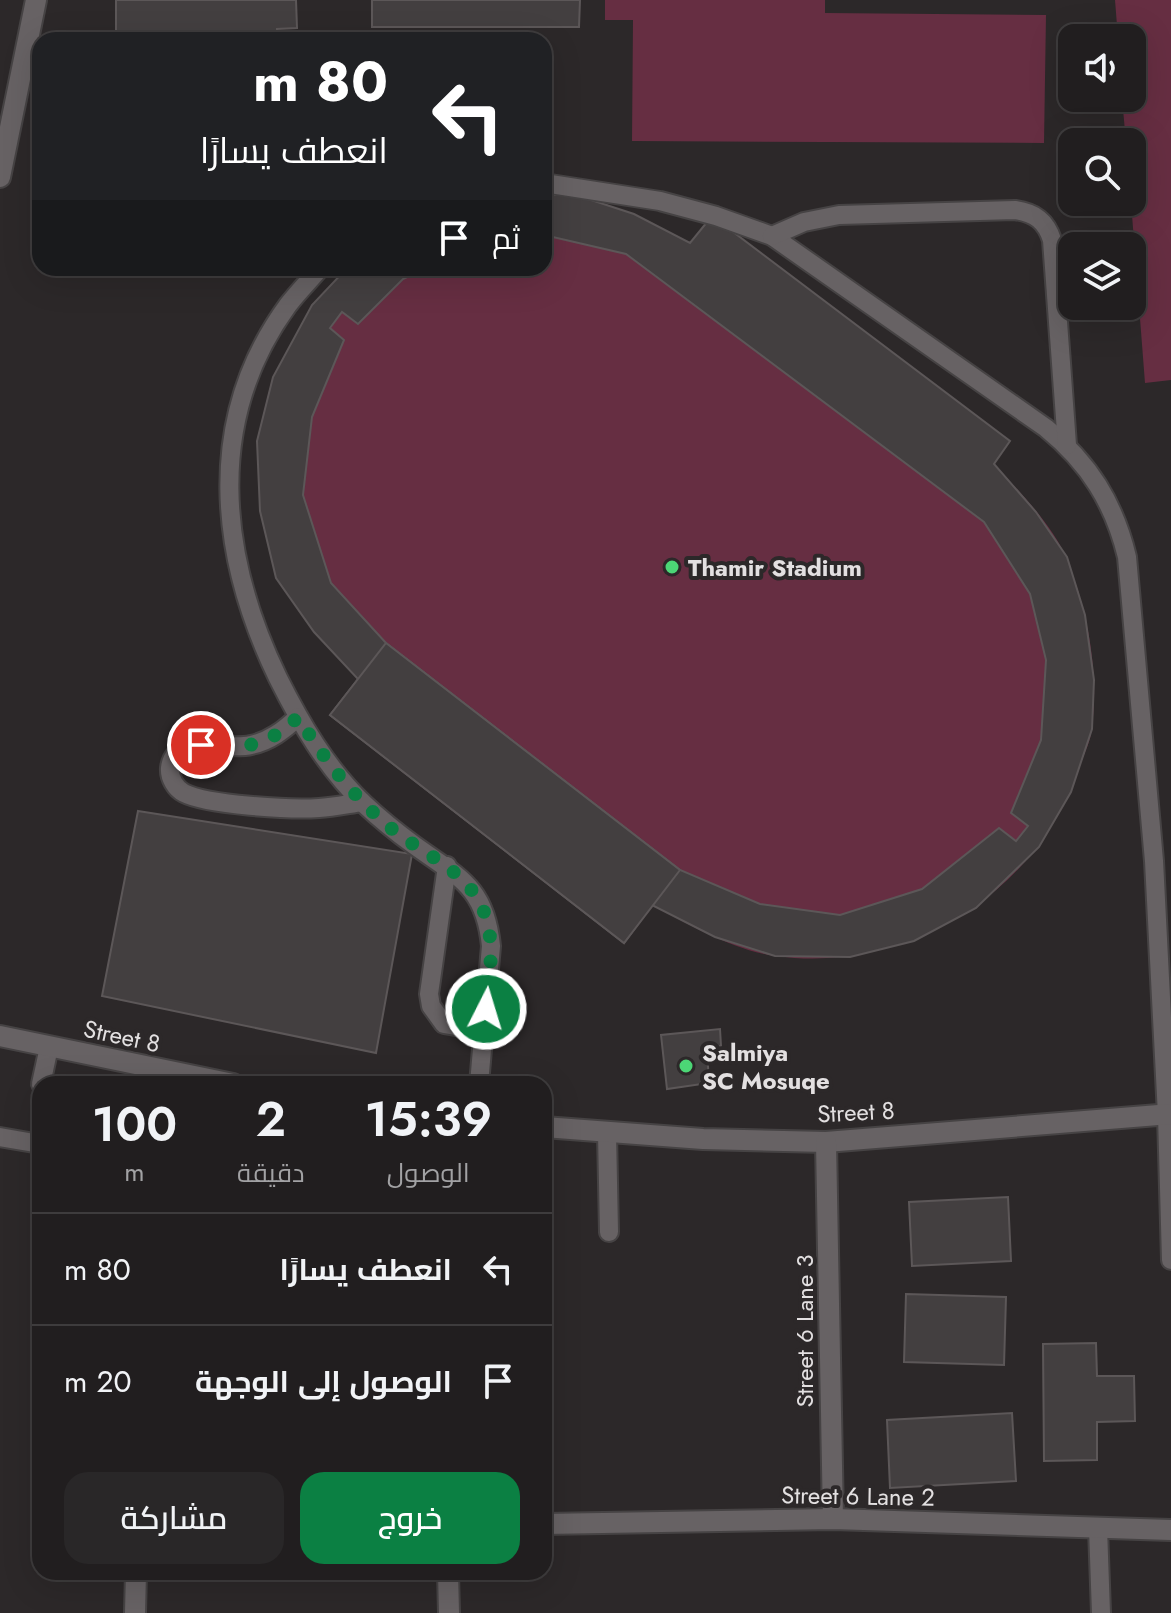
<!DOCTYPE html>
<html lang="ar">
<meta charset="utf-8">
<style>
body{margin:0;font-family:Jost,Cairo,sans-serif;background:#292728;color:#f1f3f6;direction:rtl;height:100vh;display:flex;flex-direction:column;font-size:30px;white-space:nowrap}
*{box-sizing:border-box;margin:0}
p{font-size:26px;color:#a2a2a4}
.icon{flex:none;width:44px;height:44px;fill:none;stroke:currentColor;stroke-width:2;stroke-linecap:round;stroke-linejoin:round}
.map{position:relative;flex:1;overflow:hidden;direction:ltr}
.side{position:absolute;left:32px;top:1076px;width:520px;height:504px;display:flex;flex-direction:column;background:#211e1f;border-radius:24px;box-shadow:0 8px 32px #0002,0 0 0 2px #3e3c3d;direction:rtl}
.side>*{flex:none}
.banner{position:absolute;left:32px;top:32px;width:520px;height:244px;border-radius:24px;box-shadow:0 8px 32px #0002,0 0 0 2px #3e3c3d;direction:rtl;background:#202124;color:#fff;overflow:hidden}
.tools{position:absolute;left:1058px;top:24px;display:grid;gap:16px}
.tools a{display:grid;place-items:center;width:88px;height:88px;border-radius:16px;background:#211e1f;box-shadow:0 8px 32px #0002,0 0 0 2px #3e3c3d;font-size:40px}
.pin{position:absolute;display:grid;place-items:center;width:68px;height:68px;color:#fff;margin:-34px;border:4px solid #fff;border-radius:50%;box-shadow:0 2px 8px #0007}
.me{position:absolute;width:88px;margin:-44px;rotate:5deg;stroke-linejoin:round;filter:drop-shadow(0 0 6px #0008)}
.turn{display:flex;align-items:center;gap:28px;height:168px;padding:0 32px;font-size:36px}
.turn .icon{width:104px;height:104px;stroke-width:2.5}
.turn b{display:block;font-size:56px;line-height:68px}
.then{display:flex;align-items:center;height:76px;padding:0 32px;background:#0003;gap:16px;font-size:30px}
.eta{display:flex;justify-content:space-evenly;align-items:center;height:136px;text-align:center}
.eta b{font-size:48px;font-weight:600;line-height:56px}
.action{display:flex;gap:16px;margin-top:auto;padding:16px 32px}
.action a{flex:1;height:92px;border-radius:24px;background:#0b8043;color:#fff;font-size:32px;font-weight:600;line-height:92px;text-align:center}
.action a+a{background:#292728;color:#f1f3f6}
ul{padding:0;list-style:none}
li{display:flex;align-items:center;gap:24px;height:112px;padding:0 32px;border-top:2px solid #3e3c3d}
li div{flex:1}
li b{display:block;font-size:30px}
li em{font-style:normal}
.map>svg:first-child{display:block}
</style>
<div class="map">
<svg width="1171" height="1613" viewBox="0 0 1171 1613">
<rect width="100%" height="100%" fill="#2c2829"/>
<!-- green -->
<g fill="#662e42">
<path d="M605,0h220v13l221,2 -2,128 -412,-2 1,-121h-28z"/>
<path d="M1115,0h56v380l-26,3 -14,-181 1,-60h-6l-4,-44h10v-60h-14z"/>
<path d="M544,195h32l58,19 56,29 22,-27 298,225 -16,23c25,28 60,62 73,96 21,51 32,112 25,167 -1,15 -10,31 -15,46 -42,122 -173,201 -301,183 -44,-6 -85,-31 -123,-50l-29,37 -294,-228 28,-36 -44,-47 -38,-54 -15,-67 -4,-70 16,-64 39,-72 35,-37h197z"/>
</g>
<!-- building -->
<g fill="#433f40" stroke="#5c5758" stroke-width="2">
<path d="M116,0h180l1,28 -20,1v11h-137v-3l-24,2z"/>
<path d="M372,0h208l-1,27h-207z"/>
<path d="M544,195h32l58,19 56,29 22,-27 298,225 -16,23 42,48 31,45 18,58 9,65 -2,49 -21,63 -32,55 -63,61 -62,33 -64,16 -75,-1 -60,-19 -63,-32 -28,38 -294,-228 28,-36 -44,-47 -38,-54 -16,-67 -3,-70 16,-64 39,-72 35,-37h79l-23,11 -45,45 -16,-12 -12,16 14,12 -32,77 -9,78 28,88 55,60 294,227 80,34 80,11 82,-26 77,-61 17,13 12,-15 -17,-13 30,-73 5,-80 -16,-66 -46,-72 -358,-268 -82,-19z"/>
<path d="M386,643l294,227 -56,73 -294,-228z"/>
<path d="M138,811l274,43 -36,199 -274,-57z"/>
<path d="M720,1029l1,17 -14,3 2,34 -42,6 -6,-54z"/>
<path d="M1008,1197l3,64 -99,5 -3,-64z"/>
<path d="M906,1294l100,3 -2,68 -100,-3z"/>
<path d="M1096,1343l1,33h37l1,45 -38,1v38l-53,1 -1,-117z"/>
<path d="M1012,1413l4,68 -126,7 -3,-68z"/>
</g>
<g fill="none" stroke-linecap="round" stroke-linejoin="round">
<!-- lane casing -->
<g stroke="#464344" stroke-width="22">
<g id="lane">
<path d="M544,183l116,18 56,15 56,20 274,192c43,35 68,75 81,129l27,304 13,254 4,145"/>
<path d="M772,236l32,-14 35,-7 176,-5c20,3 31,11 37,30l15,205"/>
<path d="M320,268c-10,12 -22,24 -32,37 -84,115 -69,251 -10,373 23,46 48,89 85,125 16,15 33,29 51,42 44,32 71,41 77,101l-12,138"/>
<path d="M298,717c-14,13 -28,24 -47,28 -23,6 -77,-12 -81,23 -1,10 6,21 14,25 23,12 108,17 135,15 14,-1 29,-4 43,-6"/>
<path d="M447,866l-18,128 2,12 13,18 40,7"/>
<path d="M41,1084l8,-37"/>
<path d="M607,1133l2,99"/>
<path d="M0,1137l40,7"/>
<path d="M1098,1528l3,85"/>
</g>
</g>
<!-- street casing -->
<g stroke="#464344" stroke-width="24">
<g id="street">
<path d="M0,1036l233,48"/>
<path d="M544,1127l159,12 123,3 345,-28"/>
<path d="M826,1142l7,377"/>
<path d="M544,1524l289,-5 338,11"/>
<path d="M448,1572l1,41"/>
<path d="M135,1613l1,-41"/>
</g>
</g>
<!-- secondary casing -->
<g stroke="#464344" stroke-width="24">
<path id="secondary" d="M0,177l36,-177"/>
</g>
<!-- lane -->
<use href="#lane" stroke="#676264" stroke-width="18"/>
<!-- street -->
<use href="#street" stroke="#676264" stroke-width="20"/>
<!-- secondary -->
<use href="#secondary" stroke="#676264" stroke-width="20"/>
</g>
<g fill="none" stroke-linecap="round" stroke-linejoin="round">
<!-- route -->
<path stroke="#0b8043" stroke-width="14" stroke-dasharray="0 25.2" d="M201,745c42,4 65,3 97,-28 25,40 52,76 88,107 33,29 82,45 98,88 12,31 5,65 2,97"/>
</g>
<!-- markers -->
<g fill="#4cd676" stroke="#2c2829" stroke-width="3">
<circle cx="672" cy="567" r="8"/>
<circle cx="686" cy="1066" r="8"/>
</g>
<g text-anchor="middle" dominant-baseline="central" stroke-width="8" stroke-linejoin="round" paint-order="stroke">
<!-- poi labels -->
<g font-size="24" font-weight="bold" fill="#e3e0e1" stroke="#2c2829" text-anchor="start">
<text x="688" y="567">Thamir Stadium</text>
<text x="702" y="1052">Salmiya<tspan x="702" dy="28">SC Mosuqe</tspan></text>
</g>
<!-- street labels -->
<g font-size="24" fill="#e3e0e1" stroke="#2c2829">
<text transform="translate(122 1036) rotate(12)">Street 8</text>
<text transform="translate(856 1112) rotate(-3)">Street 8</text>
<text transform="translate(804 1331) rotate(-90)">Street 6 Lane 3</text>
<text transform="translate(858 1496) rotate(1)">Street 6 Lane 2</text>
</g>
</g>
</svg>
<div class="tools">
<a><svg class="icon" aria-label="sound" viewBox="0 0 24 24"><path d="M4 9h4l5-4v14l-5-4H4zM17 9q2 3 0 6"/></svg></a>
<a><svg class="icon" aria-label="search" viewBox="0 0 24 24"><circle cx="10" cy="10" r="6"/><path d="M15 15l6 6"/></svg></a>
<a><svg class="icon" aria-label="layers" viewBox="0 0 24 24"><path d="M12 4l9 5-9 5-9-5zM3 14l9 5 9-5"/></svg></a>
</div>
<div class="pin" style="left:201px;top:745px;background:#d93025"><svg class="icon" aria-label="arrive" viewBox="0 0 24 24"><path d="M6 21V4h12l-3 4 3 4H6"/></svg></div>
<svg class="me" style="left:486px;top:1009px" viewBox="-20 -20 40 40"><circle r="17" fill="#0b8043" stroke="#fff" stroke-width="3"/><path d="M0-11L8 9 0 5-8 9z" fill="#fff"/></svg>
<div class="banner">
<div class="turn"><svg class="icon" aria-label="left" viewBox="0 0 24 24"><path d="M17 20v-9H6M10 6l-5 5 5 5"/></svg><div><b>80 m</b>انعطف يسارًا</div></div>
<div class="then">ثم<svg class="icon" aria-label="arrive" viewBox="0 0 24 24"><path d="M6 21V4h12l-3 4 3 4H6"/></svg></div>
</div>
<section class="side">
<div class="eta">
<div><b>15:39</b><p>الوصول</p></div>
<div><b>2</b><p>دقيقة</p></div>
<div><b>100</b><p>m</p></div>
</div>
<ul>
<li><svg class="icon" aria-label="left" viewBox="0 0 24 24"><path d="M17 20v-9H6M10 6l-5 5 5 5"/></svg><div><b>انعطف يسارًا</b></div><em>80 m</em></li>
<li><svg class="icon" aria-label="arrive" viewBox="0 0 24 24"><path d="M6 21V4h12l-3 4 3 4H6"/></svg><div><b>الوصول إلى الوجهة</b></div><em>20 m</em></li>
</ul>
<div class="action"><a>خروج</a><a>مشاركة</a></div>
</section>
</div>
